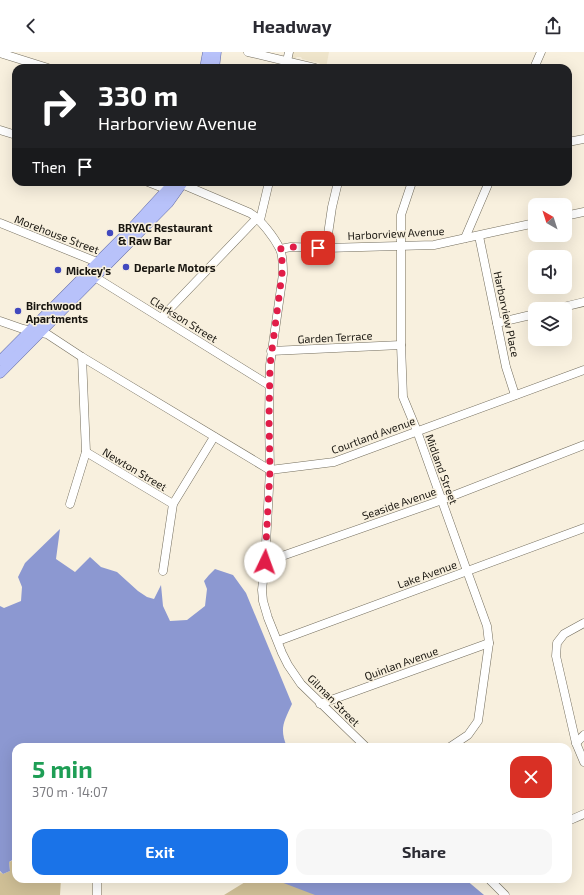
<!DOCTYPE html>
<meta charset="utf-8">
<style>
body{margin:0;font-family:"Exo 2",sans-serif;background:#f7f7f7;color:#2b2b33;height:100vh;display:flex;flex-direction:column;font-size:15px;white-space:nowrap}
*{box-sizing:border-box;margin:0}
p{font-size:13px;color:#7c7c81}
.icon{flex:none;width:22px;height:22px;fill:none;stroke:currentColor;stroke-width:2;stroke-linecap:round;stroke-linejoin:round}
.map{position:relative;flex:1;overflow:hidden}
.details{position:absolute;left:12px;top:691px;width:560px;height:140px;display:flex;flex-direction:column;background:#fff;border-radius:12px;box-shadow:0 4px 16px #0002}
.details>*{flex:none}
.banner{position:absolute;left:12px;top:12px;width:560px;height:122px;border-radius:12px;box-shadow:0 4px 16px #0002;background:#202124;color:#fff;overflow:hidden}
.needle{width:26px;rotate:321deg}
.tools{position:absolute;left:528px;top:146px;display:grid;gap:8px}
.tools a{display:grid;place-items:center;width:44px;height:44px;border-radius:8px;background:#fff;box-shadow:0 4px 16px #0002;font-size:20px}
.pin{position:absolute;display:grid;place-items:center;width:34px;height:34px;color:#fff;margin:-17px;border-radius:8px;box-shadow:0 2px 6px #0006}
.me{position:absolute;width:44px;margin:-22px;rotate:3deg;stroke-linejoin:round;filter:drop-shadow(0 0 3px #0008)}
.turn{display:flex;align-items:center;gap:14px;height:84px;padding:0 20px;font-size:18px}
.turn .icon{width:52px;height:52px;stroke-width:2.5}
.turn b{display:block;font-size:28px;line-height:34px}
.then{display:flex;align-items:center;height:38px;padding:0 20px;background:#0003;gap:8px;font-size:15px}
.round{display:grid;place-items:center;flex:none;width:42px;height:42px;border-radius:12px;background:#f7f7f7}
.head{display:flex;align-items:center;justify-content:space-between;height:68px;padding:0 20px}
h1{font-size:24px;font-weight:700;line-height:30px;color:#1e9e55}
.action{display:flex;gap:8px;margin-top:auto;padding:8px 20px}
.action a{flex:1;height:46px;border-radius:12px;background:#1a73e8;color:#fff;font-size:16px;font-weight:700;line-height:46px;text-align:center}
.action a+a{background:#f7f7f7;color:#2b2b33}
header{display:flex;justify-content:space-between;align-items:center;height:52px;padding:0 20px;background:#fff;font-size:18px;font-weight:700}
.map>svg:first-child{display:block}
</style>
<header><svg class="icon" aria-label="back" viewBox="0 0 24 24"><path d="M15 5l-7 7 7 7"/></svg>Headway<svg class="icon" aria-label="share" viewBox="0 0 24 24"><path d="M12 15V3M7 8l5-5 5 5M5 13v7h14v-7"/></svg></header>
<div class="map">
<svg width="584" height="843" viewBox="0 0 584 843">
<rect width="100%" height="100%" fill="#f8f0de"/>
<!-- built -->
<path fill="#efe5cb" d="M292,0h37l-3,16 -7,-5 -17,-4 -1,-2h-4l-3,2h-2z"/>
<!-- green -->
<g fill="#cfbf96">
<path d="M16,807v20h45l-1,16h-60v-23l3,2 7,-3 -1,-9z"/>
<path d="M250,827h45l41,16h-112z"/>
</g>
<!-- water -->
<g fill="#8c98d1">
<path d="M60,477l-4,30 19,13 15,-15 11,10 16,5 21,19 9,6 7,2 7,-14 2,21 7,15 17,-1 18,-14 2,-17 -3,-8 5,-6 6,-6 18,6 13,18 46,111c-8,18 -13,24 -5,43h-271v111l-7,4 1,9 -7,3 -3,-3v-265l4,2 17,-7 1,-14 -4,-10 7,-14z"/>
<path d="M273,827h192l19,16h-169z"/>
</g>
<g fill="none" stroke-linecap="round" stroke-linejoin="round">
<!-- minor casing -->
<g stroke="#746e5e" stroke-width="9">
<g id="minor">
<path d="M248,0l67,16"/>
<path d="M0,1l48,15"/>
<path d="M287,9l2,-9"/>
<path d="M534,16l7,-16"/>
<path d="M0,78l16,5"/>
<path d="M568,90l16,-3"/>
<path d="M148,130l23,9"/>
<path d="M177,130l73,31c11,7 24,24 30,36 3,7 3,17 3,25l-13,91 -1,54 1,51 -5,92 -3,28 1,11 5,17 14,35 6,12 13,19 65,63"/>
<path d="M412,130l-11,33v130l2,52 14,34 50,140 20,55 2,17 -11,78 -10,14 -18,12"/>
<path d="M565,164l19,-4"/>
<path d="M260,168l9,-38"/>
<path d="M0,171l102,41"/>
<path d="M479,184l27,131 9,28"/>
<path d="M465,186l24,-56"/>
<path d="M326,196l6,-41 6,-25"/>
<path d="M280,197l11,-2 35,1 108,-3 101,-22"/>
<path d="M90,222l179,111"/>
<path d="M555,257l29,-7"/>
<path d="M161,266l96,-100"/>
<path d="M0,269l23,8 24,5 35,23 188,113 64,-8 250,-92"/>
<path d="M497,271l38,-9"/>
<path d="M271,299l130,-6"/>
<path d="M86,400l87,52"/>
<path d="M70,452l16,-52 -4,-95"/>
<path d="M265,510l177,-62 142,-55"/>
<path d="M163,519l10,-67 41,-67"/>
<path d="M584,571l-20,11 -7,9 -1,13 20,87 8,19"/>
<path d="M278,589l306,-113"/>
<path d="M320,652l169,-61"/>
<path d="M576,691l8,-8"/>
<path d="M568,769l16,-7"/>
<path d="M97,827v16"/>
<path d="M489,827l16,16"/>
</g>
</g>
<!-- major casing -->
<g stroke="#616ba6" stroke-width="11">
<g id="major">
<path d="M205,16l3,-16"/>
<path d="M214,16l2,-16"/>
<path d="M0,309l134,-135 34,-37 5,-7"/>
<path d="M0,321l168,-170 15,-21"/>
</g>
</g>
<!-- minor -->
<use href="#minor" stroke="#fff" stroke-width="8"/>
<!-- major -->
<use href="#major" stroke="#b8c2fa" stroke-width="10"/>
</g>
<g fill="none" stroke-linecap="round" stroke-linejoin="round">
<!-- route -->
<path stroke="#e11d48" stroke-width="7" stroke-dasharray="0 12.6" d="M265,510l5,-92 -1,-51 1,-54 12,-91v-13l-2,-12 11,-2 27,1"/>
</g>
<!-- markers -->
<g fill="#4249be" stroke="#f8f0de" stroke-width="1.5">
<circle cx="110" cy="181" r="4"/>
<circle cx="126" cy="215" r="4"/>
<circle cx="58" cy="218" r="4"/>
<circle cx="18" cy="259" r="4"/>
</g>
<g text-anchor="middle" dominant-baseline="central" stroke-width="3" stroke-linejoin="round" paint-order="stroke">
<!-- poi labels -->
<g font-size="11" font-weight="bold" fill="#18150f" stroke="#f8f0de" text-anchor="start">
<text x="118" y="175">BRYAC Restaurant<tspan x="118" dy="13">&amp; Raw Bar</tspan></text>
<text x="134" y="215">Deparle Motors</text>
<text x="66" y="218">Mickey's</text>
<text x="26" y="253">Birchwood<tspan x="26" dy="13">Apartments</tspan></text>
</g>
<!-- street labels -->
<g font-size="11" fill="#18150f" stroke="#f8f0de">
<text transform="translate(396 181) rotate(-3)">Harborview Avenue</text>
<text transform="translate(57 182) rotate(21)">Morehouse Street</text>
<text transform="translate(507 262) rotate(78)">Harborview Place</text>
<text transform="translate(184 267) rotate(32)">Clarkson Street</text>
<text transform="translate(335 285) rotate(-3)">Garden Terrace</text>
<text transform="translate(373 383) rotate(-20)">Courtland Avenue</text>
<text transform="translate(135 417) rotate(31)">Newton Street</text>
<text transform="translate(442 417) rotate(70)">Midland Street</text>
<text transform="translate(399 451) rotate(-19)">Seaside Avenue</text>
<text transform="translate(427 522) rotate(-20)">Lake Avenue</text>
<text transform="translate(401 611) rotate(-20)">Quinlan Avenue</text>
<text transform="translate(334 648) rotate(45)">Gilman Street</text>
</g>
</g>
</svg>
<div class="tools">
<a><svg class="needle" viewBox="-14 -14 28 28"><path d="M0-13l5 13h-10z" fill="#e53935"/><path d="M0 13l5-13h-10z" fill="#7c7c81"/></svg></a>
<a><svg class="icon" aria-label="sound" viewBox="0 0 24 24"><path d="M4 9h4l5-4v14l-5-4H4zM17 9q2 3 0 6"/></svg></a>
<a><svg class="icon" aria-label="layers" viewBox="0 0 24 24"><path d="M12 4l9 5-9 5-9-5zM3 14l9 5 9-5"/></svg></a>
</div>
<div class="pin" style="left:318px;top:196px;background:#d93025"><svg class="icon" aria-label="arrive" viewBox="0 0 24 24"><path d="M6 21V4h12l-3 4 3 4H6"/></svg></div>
<svg class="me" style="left:265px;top:510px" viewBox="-20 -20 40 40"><circle r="19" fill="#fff"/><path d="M0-13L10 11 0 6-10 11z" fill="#e11d48"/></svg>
<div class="banner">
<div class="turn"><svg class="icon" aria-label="right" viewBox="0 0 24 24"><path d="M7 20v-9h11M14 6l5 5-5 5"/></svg><div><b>330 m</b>Harborview Avenue</div></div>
<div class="then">Then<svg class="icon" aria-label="arrive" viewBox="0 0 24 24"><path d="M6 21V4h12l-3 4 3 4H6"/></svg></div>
</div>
<section class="details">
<div class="head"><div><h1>5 min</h1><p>370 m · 14:07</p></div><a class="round" style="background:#d93025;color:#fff"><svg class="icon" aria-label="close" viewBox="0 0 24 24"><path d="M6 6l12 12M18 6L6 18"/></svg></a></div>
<div class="action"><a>Exit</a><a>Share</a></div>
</section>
</div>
